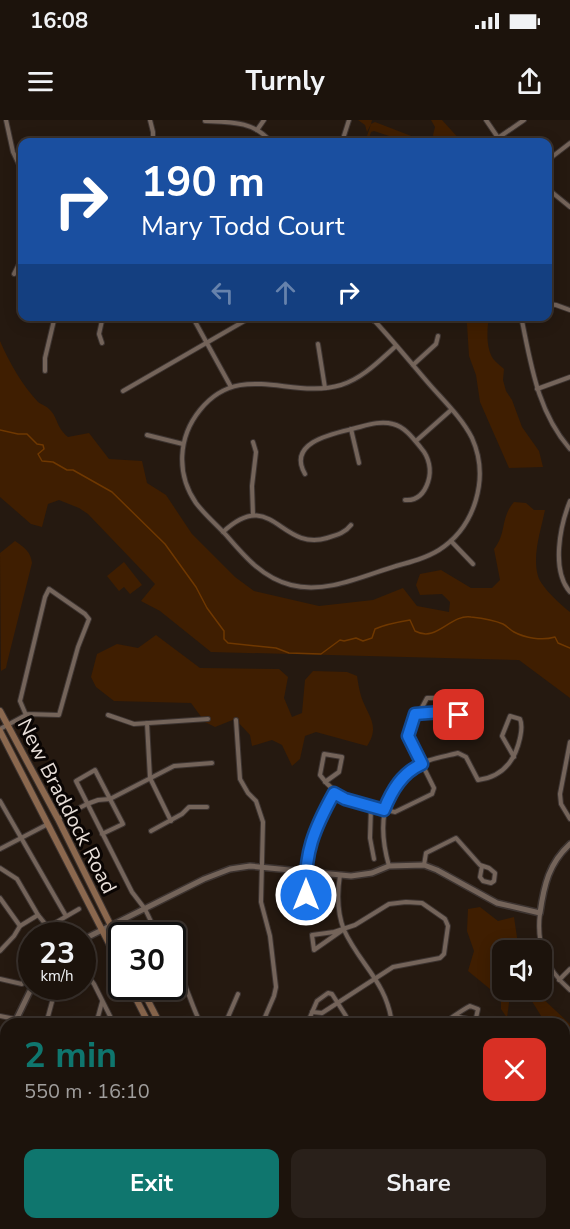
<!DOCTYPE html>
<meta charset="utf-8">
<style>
body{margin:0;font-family:"Nunito Sans",sans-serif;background:#29201a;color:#f1f3f6;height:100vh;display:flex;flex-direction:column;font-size:22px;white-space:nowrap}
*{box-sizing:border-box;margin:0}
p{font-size:20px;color:#a09e9d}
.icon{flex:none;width:33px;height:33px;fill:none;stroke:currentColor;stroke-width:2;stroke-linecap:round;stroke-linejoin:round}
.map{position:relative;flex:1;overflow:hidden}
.side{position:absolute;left:0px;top:898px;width:570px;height:212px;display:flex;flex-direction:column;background:#1c130c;border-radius:18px 18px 0 0;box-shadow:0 3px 15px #0003,0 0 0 2px #3a322d}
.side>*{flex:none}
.banner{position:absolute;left:18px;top:18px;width:534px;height:183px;border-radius:12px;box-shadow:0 3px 15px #0003,0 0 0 2px #3a322d;background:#1a4fa0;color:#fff;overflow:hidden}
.fabs{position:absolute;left:492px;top:820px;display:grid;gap:12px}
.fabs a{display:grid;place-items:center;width:60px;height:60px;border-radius:12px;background:#1c130c;box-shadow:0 3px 15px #0003,0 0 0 2px #3a322d;font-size:30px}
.speed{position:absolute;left:18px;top:802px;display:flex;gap:12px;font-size:30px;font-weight:700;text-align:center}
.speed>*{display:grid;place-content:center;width:78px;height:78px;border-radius:50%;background:#1c130c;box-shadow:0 3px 15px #0003,0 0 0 2px #3a322d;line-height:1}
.speed small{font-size:15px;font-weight:400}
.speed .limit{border:3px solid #111;border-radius:9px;background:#fff;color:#111}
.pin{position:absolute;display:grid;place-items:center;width:51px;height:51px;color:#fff;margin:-26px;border-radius:12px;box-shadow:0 3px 9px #0006}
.me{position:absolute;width:66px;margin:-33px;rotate:0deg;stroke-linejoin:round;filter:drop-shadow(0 0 4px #0008)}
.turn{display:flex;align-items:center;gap:21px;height:126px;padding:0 24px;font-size:27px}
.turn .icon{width:78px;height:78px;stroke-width:2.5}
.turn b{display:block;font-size:42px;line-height:51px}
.lanes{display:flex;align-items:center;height:57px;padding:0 24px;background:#0003;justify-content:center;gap:30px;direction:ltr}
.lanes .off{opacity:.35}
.round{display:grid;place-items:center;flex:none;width:63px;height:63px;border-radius:12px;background:#29201a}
.headline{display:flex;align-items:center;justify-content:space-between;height:102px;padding:0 24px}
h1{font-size:36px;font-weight:700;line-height:45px;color:#0f766e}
.primary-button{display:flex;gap:12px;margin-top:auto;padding:12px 24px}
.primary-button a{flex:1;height:69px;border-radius:12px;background:#0f766e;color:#fff;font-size:24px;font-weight:700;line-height:69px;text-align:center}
.primary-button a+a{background:#29201a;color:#f1f3f6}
.status{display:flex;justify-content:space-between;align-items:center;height:42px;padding:0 30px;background:#1c130c;direction:ltr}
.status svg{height:16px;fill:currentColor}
header{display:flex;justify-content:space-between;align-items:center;height:78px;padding:0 24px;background:#1c130c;font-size:27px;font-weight:700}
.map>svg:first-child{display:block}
</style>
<div class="status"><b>16:08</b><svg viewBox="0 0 49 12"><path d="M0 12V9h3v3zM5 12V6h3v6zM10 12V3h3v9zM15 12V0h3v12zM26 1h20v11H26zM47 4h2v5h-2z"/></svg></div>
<header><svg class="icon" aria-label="menu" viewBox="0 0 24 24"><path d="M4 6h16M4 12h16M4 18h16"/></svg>Turnly<svg class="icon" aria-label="share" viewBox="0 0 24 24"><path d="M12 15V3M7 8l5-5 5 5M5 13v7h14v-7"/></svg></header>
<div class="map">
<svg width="570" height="1109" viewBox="0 0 570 1109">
<rect width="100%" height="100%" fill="#251910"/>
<!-- green -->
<g fill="#3f1e01">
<path d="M358,0h14l-1,4 4,-2 44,17 2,3h-23l-8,-2 -1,-4 -15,-5 -3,1 -2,6 -2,-2 4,-12 -4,8 -2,-7z"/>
<path d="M431,0h11l20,22h-27l-2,-7 2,-8z"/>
<path d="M464,197h25c-2,12 -4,35 7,45 2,2 5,4 8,7l-1,11 3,11 6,9 10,27 17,24 4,16 -34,1 -29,-66 -4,-27 -7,-19 -2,-32z"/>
<path d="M0,221c9,21 22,44 38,61 4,3 9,4 12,8 8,8 6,17 18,27l21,-4 20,26 33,2 5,22 19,12 26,39 43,43 19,14 65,15 54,-6 30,-12 14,18 32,6 1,-10 -8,-8 -22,1 -4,-10 4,-11 21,-4 30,18h21l8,-8 -6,-31c13,-16 6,-31 20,-47l12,1 8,7h11c-4,20 -13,45 -7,66 3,11 23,29 32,36v86l-51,-38 -308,-8 -51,-41 -19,-10 14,-17 -67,-70 -9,-6 -20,-8 -11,4 -6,23 -11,-3 -31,-27z"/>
<path d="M15,421c9,6 16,11 17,22l-25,100 -1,5 -5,3 -1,-118z"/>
<path d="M124,442l18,23 -12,9 -6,-7 -5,4 -12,-15z"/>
<path d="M156,515l44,33 79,1 9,8 -4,21 8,19 10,-4 3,-33 8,-9 34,1 10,4c1,6 2,13 4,20 6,19 20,29 6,50l-51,-14 -11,4 -5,23 -8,7 -10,-21 -10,-5 -20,6 -2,-11 -15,-16 -20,8 -10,-5 -14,-19 -77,-2 -18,-14 -5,-10 6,-23 20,-10 21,4z"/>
<path d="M480,787l18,14 16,-4 5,34h-17v39h34l4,6 30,28v44l-6,-15v-29h-18l-16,-26 -9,-6 -11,3 -3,23 -6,-9v-11l-33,-27 6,-20 -7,-20 1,-22z"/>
</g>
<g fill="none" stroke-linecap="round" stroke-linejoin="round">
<!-- stream -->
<path stroke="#6f3801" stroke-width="1.5" d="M0,310l18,4h9l10,10 6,1 1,4 -6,5 4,7 11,1 14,8h6l39,22 53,52 31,43 11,21 17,23v8l4,4 48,5 13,5 32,1 19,-14 4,1 12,-3 7,3 9,-3 3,-9c11,-5 23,-7 35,-9l5,11c22,12 35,-17 56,-14 9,1 23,3 32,7 4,2 7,6 11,8 11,6 28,9 41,5l3,6 12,5"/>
<!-- minor casing -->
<g stroke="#3d3431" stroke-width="6">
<g id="minor">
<path d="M6,0l7,32 9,19"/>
<path d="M150,0l3,12v10"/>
<path d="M486,0l15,22"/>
<path d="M205,1c25,1 49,0 66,21"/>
<path d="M257,10l7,-10"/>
<path d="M498,18l26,-18"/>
<path d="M342,22l7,-22"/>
<path d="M548,40l22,-17"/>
<path d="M548,69l22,18"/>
<path d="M14,154l8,-16"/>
<path d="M548,184l8,1 14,5"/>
<path d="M192,196l39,71"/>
<path d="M370,196c21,22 40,46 60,69 14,16 32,33 42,53 18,40 3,89 -33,112 -13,8 -28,12 -43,16 -33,10 -70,28 -105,19 -28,-7 -46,-28 -64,-49 -10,-11 -22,-21 -31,-33 -20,-29 -18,-66 4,-93 40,-50 91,-10 141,-25 22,-7 38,-24 55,-39"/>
<path d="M521,196c10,48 16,95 49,133"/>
<path d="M374,201l6,-5"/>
<path d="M102,223l-3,-9 4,-18"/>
<path d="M318,224l7,44"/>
<path d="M413,245l23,-21 2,-8"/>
<path d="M45,251v-13l10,-42"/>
<path d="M537,269l33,-12"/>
<path d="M123,271l130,-75"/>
<path d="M351,309l8,34"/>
<path d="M147,315l36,9"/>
<path d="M416,321l35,-31"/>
<path d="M253,322l3,10 -4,34 1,29"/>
<path d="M305,354c-18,-31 26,-40 47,-45 13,-3 27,-9 41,-5 12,3 20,14 28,24 8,9 11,22 7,34 -4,12 -11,19 -23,18"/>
<path d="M570,381c-10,25 -19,69 0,91"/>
<path d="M223,412c49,-46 57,20 104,6 10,-3 18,-5 24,-13"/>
<path d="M451,421l22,23"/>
<path d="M108,595l26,9 74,-5"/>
<path d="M236,600l4,59 8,14 8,8 7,21 -2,80 9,34 6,51 -2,9 -12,28"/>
<path d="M147,603l3,55 21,43"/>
<path d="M0,609l26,-14 -6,-14 25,-104 4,-8 36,25 4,5 -11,28 -19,68 -33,-1"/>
<path d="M570,622l-10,52 1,10 9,15"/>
<path d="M325,662l14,-10 3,-15 -18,-3 -4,21c20,28 43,31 75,37l37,-18 2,-6 -26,-52 5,-20 6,-3 40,2 6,-14 -4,-3h-34l-8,15"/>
<path d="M0,681l66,115"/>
<path d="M371,687l-1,31 4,21"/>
<path d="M58,699l29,-15 11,-4 12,-1 64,-33 38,-3"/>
<path d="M151,711l31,-17 7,-7h18"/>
<path d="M102,714l21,-10 -28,-54 -19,11 56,111 13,17 13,27"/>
<path d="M0,729l48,-25"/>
<path d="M424,745l2,-12 30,-15 24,27 9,3 6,5 -1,8 -3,2 -8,-2 -3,-4 2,-11"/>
<path d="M389,746c-10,-35 -10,-75 24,-98 13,-9 30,-11 45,-15l8,4 12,23c24,-3 37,-19 42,-42 1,-6 3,-12 0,-19l-10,-3 -8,20 12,21"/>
<path d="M0,748l17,11 21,36 17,21"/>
<path d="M340,755c-3,19 -3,37 4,55 16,35 43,52 48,94"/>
<path d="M324,774l-18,1c-2,-40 8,-67 28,-102"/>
<path d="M0,778l20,28"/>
<path d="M540,793c-4,32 6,56 30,77"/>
<path d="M48,807l31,-18"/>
<path d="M0,831l14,-15 6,-10 18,-11"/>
<path d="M172,840c14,20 18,43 29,64"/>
<path d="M82,858l9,2 3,4 20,40"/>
<path d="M0,859l22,5 10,-12"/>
<path d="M559,860l11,-11"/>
<path d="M312,892l10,1 71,-46 47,-9 4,-4 4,-28 -3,-7 -23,-16 -16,-1 -17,2 -34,21 -21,7 -22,3 2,15 30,-21"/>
<path d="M0,896l15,3"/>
<path d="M46,904l10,-37"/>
<path d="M96,904l6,-22"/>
<path d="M225,904l13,-30"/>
<path d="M307,904l10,-23 11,-8 4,1 14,22 -1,8"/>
<path d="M442,904c10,-6 18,-13 28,-18l8,3 -2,9 -3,2 -19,-4"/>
<path d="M0,923l6,1"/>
<path d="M564,1000l6,12"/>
<path d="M564,1089l6,3"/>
<path d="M512,1109l1,-5"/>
</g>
</g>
<!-- tertiary casing -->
<g stroke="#3d3431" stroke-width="8">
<g id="tertiary">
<path d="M82,820l122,-61 26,-10 20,-3 101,10 21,-3 17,-7 35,-1 13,5 60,33 43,10c4,-28 9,-50 30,-69"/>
<path d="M14,904l18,-37"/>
<path d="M0,954l2,1 4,-18"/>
<path d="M0,1096l6,-23"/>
<path d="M211,1104l1,5"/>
<path d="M221,1104l1,5"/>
<path d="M5,1109l1,-5"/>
</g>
</g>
<!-- secondary casing -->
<g stroke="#3d3431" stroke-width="8">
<g id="secondary">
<path d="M0,591l58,108 64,129"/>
<path d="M0,611l122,238"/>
<path d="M130,867l19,37"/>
<path d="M141,867l19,37"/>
</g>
</g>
<!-- trunk casing -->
<g stroke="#3d3431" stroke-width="9">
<g id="trunk">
<path d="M0,1028l6,2"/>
<path d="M0,1045l6,1"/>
<path d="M229,1104l18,5"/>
<path d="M289,1104l20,5"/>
</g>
</g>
<!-- minor -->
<use href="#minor" stroke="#74645a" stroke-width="4"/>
<!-- tertiary -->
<use href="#tertiary" stroke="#74645a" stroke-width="5"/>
<!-- secondary -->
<use href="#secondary" stroke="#8b684e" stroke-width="6"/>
<!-- trunk -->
<use href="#trunk" stroke="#b16f3b" stroke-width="7"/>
</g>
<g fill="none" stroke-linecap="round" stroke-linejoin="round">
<!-- route casing -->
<g stroke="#114b97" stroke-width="15">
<path id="route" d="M306,775c-2,-42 8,-66 28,-102l11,6 39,11c8,-20 18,-37 38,-46l-14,-28 7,-22 26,-2 18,3"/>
</g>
<!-- route -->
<use href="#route" stroke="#1a73e8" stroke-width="10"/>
</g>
<g text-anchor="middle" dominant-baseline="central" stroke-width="6" stroke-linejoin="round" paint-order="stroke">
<!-- street labels -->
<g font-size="21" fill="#e8dfd9" stroke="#0a0503">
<text transform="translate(67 686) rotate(63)">New Braddock Road</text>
</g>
</g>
</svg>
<div class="fabs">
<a><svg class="icon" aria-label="sound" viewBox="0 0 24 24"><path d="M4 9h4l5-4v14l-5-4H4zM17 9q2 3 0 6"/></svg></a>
</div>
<div class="speed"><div>23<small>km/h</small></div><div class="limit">30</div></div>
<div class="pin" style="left:459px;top:595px;background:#d93025"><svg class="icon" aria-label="arrive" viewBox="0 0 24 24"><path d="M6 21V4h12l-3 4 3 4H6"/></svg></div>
<svg class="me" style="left:306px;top:775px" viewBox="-20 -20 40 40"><circle r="17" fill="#1a73e8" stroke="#fff" stroke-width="3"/><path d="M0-11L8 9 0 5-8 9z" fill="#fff"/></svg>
<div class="banner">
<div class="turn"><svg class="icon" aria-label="right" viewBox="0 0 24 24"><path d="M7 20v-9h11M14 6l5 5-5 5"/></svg><div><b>190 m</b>Mary Todd Court</div></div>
<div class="lanes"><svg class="icon off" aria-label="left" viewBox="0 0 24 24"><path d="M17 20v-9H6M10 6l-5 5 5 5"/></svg><svg class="icon off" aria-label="ahead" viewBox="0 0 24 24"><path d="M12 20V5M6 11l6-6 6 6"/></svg><svg class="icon" aria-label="right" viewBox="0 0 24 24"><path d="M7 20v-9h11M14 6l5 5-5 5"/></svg></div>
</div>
<section class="side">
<div class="headline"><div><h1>2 min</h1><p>550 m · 16:10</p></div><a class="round" style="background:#d93025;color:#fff"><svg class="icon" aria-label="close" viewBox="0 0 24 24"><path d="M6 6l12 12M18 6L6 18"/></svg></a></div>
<div class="primary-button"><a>Exit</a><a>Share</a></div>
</section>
</div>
